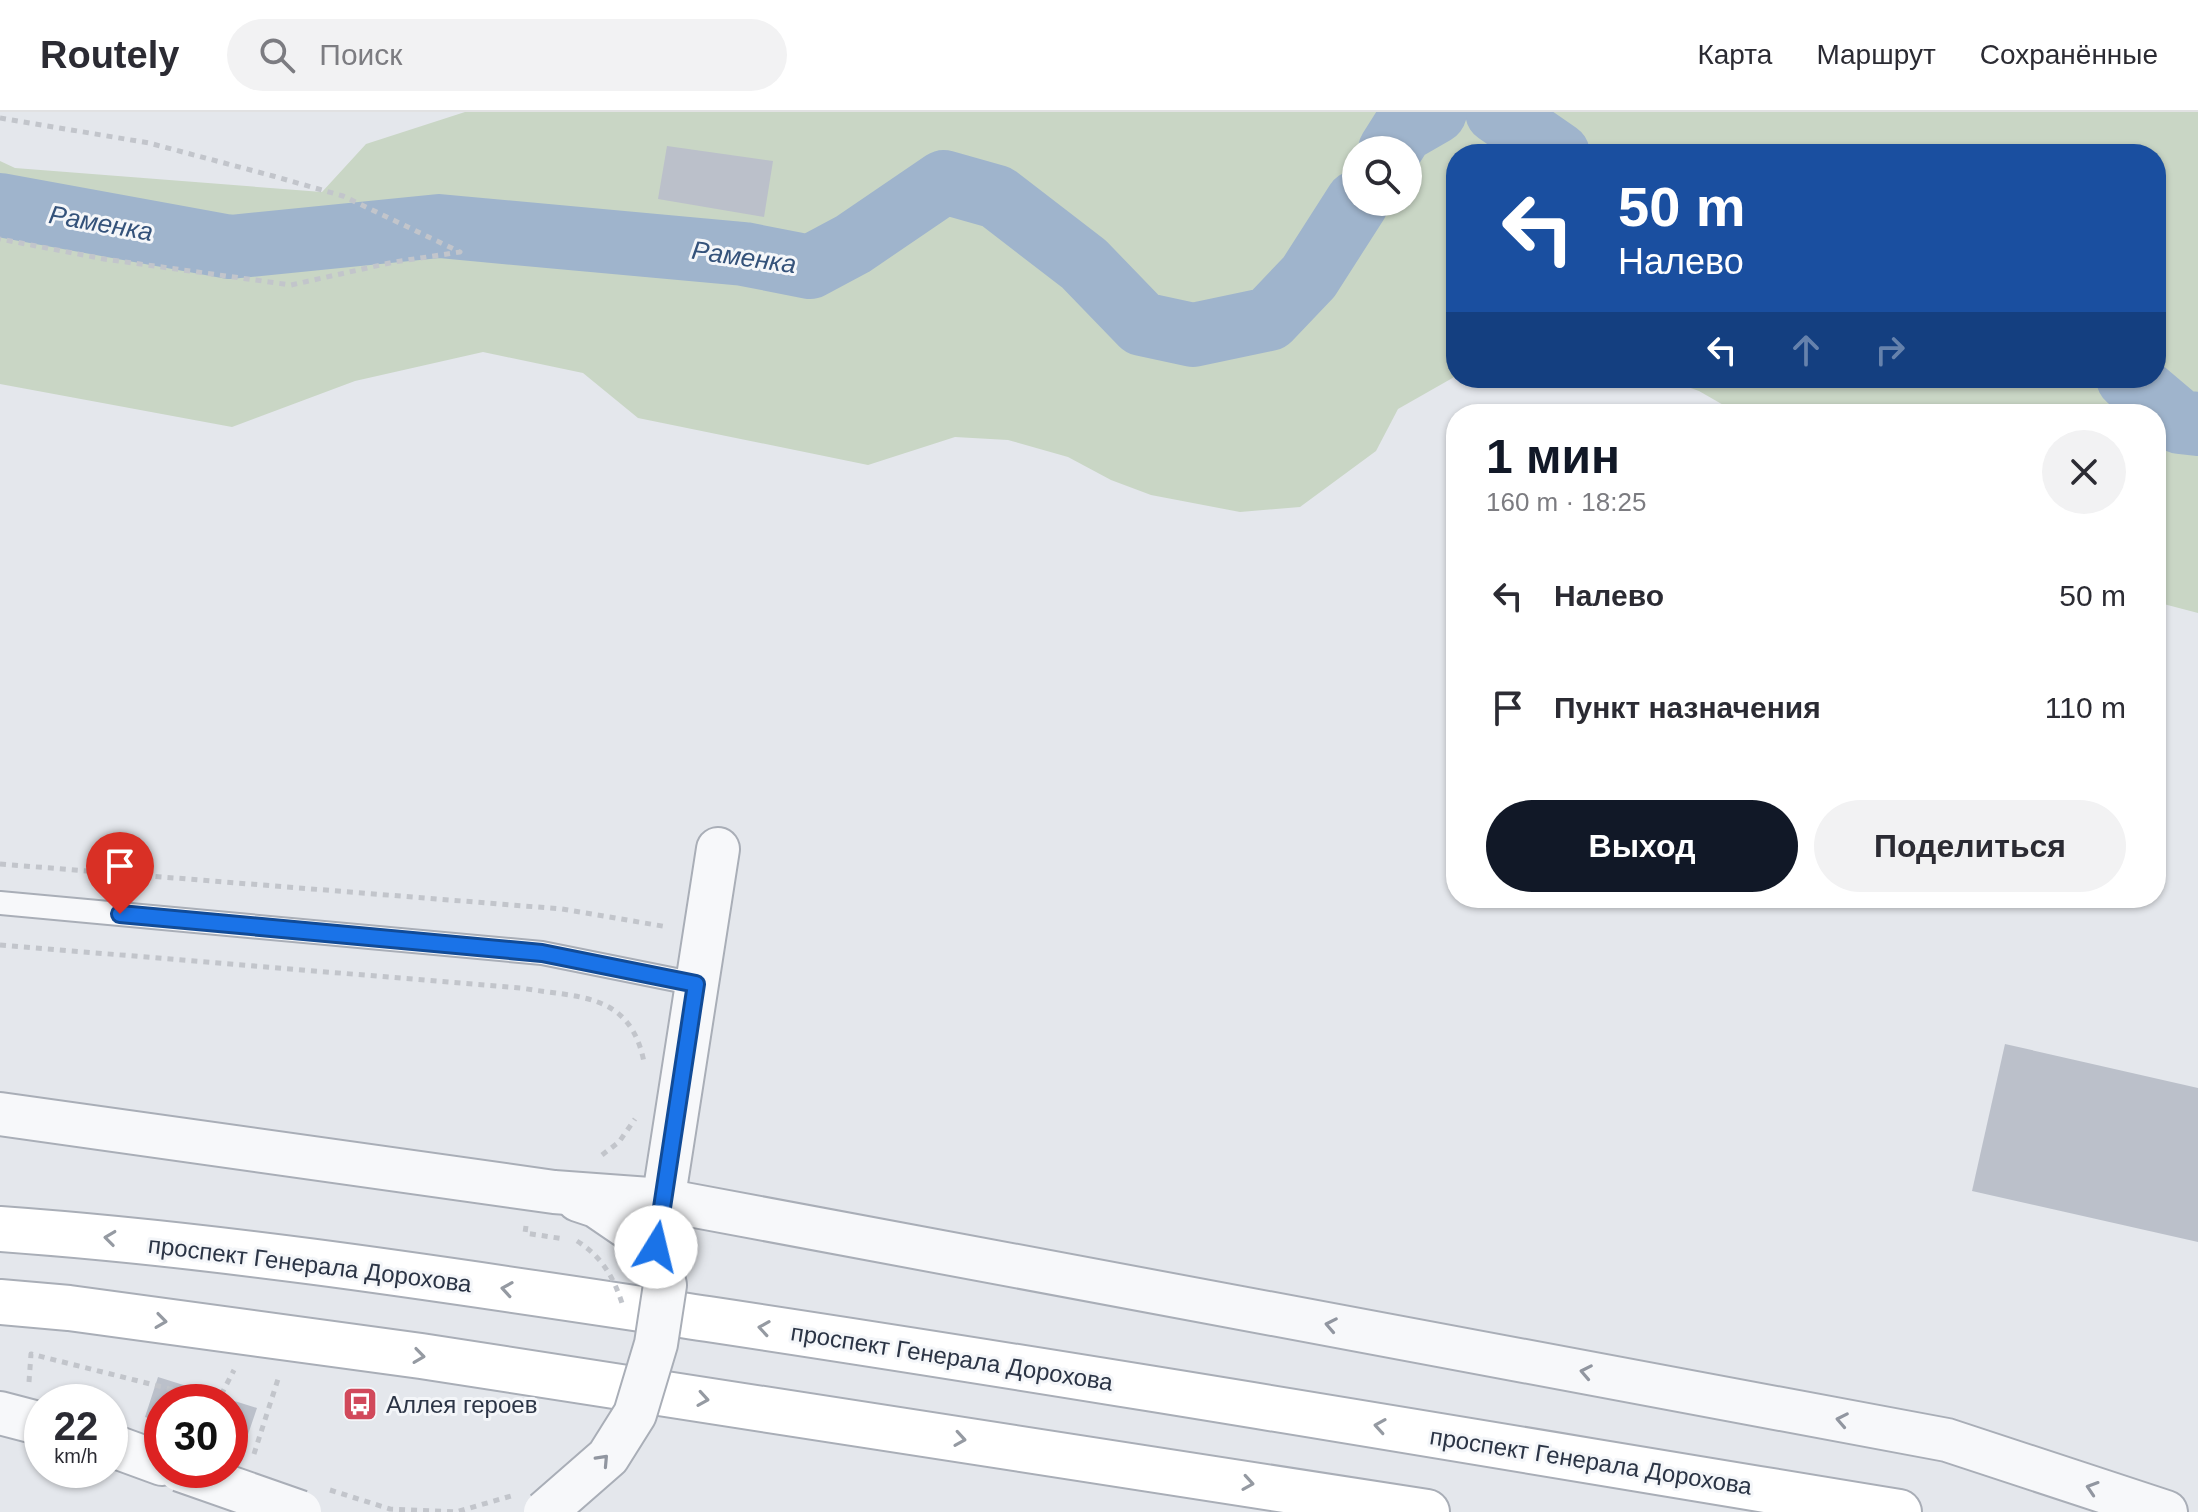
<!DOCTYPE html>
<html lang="ru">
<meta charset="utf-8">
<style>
body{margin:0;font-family:Arial,sans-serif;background:#f2f2f3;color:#2b2b33;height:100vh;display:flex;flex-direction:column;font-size:30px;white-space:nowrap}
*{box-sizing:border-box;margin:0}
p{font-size:26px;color:#7c7c81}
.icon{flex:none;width:44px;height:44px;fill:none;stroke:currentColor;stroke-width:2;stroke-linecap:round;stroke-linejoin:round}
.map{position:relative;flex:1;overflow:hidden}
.drawer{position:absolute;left:1446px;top:292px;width:720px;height:504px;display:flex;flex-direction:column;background:#fff;border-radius:32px;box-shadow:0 2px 6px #0004}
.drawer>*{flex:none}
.hud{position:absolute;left:1446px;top:32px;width:720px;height:244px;border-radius:32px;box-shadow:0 2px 6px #0004;background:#1a4fa0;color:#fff;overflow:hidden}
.buttons{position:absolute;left:1342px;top:24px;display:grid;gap:16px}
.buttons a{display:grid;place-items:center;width:80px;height:80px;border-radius:50%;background:#fff;box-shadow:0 2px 6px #0004;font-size:40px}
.speed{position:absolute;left:24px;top:1272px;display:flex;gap:16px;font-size:40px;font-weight:700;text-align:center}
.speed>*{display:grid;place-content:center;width:104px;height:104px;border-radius:50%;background:#fff;box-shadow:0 2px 6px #0004;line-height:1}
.speed small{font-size:20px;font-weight:400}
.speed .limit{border:12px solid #d22;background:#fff;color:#111}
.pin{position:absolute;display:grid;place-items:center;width:68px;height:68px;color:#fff;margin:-82px -34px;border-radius:50% 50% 50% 0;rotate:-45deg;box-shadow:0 0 8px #0007}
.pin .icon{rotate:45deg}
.me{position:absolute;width:88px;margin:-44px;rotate:9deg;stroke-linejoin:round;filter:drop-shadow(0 0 6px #0008)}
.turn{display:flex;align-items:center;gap:28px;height:168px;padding:0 40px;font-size:36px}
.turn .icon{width:104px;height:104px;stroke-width:2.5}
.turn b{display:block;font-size:56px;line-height:68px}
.lanes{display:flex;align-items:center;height:76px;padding:0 40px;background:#0003;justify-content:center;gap:40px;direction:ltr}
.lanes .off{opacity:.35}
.round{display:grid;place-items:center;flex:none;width:84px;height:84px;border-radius:42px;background:#f2f2f3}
.headline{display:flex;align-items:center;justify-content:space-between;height:136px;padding:0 40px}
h1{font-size:48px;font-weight:700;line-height:60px;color:#111827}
.action{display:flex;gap:16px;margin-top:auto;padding:16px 40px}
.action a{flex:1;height:92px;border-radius:48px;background:#111827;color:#fff;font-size:32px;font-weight:700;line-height:92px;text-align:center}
.action a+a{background:#f2f2f3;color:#2b2b33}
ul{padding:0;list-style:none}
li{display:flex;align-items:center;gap:24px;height:112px;padding:0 40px}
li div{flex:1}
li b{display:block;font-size:30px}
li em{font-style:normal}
header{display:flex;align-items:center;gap:48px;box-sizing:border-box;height:112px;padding:0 40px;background:#fff;border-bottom:2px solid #e1e1e2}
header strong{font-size:38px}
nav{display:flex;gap:44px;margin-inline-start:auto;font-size:28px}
.search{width:560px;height:72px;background:#f2f2f3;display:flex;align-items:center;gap:20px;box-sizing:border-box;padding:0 28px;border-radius:44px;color:#7c7c81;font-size:30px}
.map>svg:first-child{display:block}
</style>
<header>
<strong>Routely</strong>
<div class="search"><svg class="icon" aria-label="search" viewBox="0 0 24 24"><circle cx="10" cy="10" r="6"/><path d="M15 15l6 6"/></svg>Поиск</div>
<nav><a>Карта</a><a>Маршрут</a><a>Сохранённые</a></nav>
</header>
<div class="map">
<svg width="2198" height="1400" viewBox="0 0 2198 1400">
<rect width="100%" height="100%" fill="#e4e7ec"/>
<!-- green -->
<path fill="#c9d6c5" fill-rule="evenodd" d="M465,0h1733v501l-42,-11v-188h-417l-40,-23 -36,-13h493v-224h-700v222l-58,33 -22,42 -76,56 -60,5 -89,-17 -40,-15 -43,-23 -60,-17 -53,-3 -87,28 -230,-47 -55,-45 -100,-21 -128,29 -123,46 -232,-43v-223l15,7 307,24 44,-48zM1356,38h52v52h-52z"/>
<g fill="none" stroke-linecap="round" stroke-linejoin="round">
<!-- river -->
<g stroke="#9fb4cc" stroke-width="64">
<path d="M1497,0l61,42"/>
<path d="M1390,38l12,-19 33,-19"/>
<path d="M0,93l230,42 209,-21 305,28 66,13 43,-23 91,-62 53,15 87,67 58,60 51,11 76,-16 40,-42 48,-75"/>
<path d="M2128,266l52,44 18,2"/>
</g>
</g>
<!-- building -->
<g fill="#bbc0ca">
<path d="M667,34l106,15 -9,56 -106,-18z"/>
<path d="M2005,932l193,44v154l-226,-51z"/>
<path d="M158,1265l99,31 -14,41 -13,-5v-42h-68v21l-17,-6z"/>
</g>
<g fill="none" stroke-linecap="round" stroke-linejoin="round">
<!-- lane casing -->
<g stroke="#a9aeb7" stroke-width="26">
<path id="lane" d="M0,791l542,50 154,31"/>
</g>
<!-- street casing -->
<g stroke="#a9aeb7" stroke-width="46">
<g id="street">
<path d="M0,1002l554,78 109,8 1284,240 219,72"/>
<path d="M578,1088l18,6 60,41 62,-398"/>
<path d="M0,1301l42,11"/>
<path d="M110,1333l52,19"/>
</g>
</g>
<!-- secondary casing -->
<g stroke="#a9aeb7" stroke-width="48">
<g id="secondary">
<path d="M0,1117c237,17 473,55 708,90 398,60 795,128 1191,193"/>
<path d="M0,1190l69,6 352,48 1006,156"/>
</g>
</g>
<!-- path -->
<g stroke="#c2c5cb" stroke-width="5" stroke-dasharray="6 6" stroke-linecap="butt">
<path d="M0,6l149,25 124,33 70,20 117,56 -66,10 -103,23 -187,-26 -104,-20"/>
<path d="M0,752l562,45 106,18"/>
<path d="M0,833l521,43c58,10 109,4 123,74"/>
<path d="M602,1043l17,-13 16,-23"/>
<path d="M526,1114l-1,7 39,6"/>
<path d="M29,1270l2,-28 187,47 16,-31"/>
<path d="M254,1342l25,-78"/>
</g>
<!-- lane -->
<use href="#lane" stroke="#f7f8fa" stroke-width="22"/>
<!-- street -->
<use href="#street" stroke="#f7f8fa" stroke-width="42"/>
<!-- secondary -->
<use href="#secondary" stroke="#fff" stroke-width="44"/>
<!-- street-bridge casing -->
<g stroke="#a9aeb7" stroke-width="46" stroke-linecap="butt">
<g id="street-bridge">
<path d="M180,1358l120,42"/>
<path d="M545,1400l63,-55 27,-43 21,-70 9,-59 -9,-38"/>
</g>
</g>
<!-- path-bridge -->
<g stroke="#c2c5cb" stroke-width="5" stroke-dasharray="6 6" stroke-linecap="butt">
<path d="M577,1129c24,15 36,35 45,62"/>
<path d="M330,1378l60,19 66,3 55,-16"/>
</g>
<!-- street-bridge -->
<use href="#street-bridge" stroke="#f7f8fa" stroke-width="42"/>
</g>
<!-- one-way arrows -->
<defs><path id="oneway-chevron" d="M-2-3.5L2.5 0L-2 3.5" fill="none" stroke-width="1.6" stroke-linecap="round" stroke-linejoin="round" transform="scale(2)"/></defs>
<g stroke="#959aa2">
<use href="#oneway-chevron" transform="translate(110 1126) rotate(-173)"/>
<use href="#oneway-chevron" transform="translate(507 1177) rotate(-171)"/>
<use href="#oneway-chevron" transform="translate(161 1209) rotate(8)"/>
<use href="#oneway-chevron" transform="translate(764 1216) rotate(-171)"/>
<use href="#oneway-chevron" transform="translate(419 1244) rotate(8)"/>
<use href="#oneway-chevron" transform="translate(703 1287) rotate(9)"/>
<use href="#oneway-chevron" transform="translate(1380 1314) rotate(-171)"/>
<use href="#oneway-chevron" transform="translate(960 1327) rotate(9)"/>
<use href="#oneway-chevron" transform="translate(1248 1371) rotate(9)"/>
</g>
<g stroke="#9196a0">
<use href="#oneway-chevron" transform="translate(1331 1213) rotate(-169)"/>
<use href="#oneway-chevron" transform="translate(1586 1260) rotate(-169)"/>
<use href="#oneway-chevron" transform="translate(1842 1308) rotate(-169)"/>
<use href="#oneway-chevron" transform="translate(603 1348) rotate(-47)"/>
<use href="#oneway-chevron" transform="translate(2092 1376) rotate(-162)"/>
</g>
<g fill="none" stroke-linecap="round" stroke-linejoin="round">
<!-- route casing -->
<g stroke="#114b97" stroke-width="20">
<path id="route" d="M120,802l422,39 154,31 -40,263"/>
</g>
<!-- route -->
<use href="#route" stroke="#1a73e8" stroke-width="14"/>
</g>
<!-- icons -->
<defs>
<g id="bus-square" transform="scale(1.8)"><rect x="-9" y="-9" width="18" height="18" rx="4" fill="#d1495b" stroke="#f4f6f9"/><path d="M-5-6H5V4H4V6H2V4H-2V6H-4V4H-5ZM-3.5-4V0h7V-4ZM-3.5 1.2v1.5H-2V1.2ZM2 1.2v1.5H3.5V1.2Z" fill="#fff"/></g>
</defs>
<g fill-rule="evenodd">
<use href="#bus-square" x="360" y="1292"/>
</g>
<g text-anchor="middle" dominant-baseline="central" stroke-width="6" stroke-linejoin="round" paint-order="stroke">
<!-- street labels -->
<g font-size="24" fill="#2b3445" stroke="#f4f6f9">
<text transform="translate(310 1152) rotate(7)">проспект Генерала Дорохова</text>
<text transform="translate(952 1245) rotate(9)">проспект Генерала Дорохова</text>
<text transform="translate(1591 1349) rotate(9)">проспект Генерала Дорохова</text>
</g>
<!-- poi labels -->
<g font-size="24" fill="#2b3445" stroke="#f4f6f9" text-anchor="start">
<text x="386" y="1292">Аллея героев</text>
</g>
<!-- water labels -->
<g font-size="26" font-style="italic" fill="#34527a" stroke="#f4f6f9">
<text transform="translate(101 111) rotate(10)">Раменка</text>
<text transform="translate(744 145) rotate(8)">Раменка</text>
</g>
</g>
</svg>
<div class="buttons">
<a><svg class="icon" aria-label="search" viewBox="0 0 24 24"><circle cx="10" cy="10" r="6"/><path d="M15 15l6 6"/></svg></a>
</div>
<div class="speed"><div>22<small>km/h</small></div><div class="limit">30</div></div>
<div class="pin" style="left:120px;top:802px;background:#d93025"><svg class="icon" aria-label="arrive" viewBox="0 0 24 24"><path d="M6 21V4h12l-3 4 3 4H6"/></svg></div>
<svg class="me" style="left:656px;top:1135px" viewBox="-20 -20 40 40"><circle r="19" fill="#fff"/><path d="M0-13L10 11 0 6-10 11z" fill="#1a73e8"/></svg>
<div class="hud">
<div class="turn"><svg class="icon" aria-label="left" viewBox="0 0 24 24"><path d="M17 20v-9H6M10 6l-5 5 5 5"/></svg><div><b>50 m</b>Налево</div></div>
<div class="lanes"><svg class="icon" aria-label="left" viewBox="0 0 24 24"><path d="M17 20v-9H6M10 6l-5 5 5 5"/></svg><svg class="icon off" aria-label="ahead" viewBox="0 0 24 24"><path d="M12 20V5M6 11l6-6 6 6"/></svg><svg class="icon off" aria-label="right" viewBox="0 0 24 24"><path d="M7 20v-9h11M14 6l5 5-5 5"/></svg></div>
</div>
<section class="drawer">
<div class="headline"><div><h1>1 мин</h1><p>160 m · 18:25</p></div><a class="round"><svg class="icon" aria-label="close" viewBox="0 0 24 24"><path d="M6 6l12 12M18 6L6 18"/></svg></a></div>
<ul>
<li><svg class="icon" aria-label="left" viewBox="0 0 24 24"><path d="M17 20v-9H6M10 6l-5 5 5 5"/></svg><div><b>Налево</b></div><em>50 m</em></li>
<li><svg class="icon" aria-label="arrive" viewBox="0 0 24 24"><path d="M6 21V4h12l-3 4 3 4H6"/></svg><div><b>Пункт назначения</b></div><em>110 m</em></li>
</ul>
<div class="action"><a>Выход</a><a>Поделиться</a></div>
</section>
</div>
